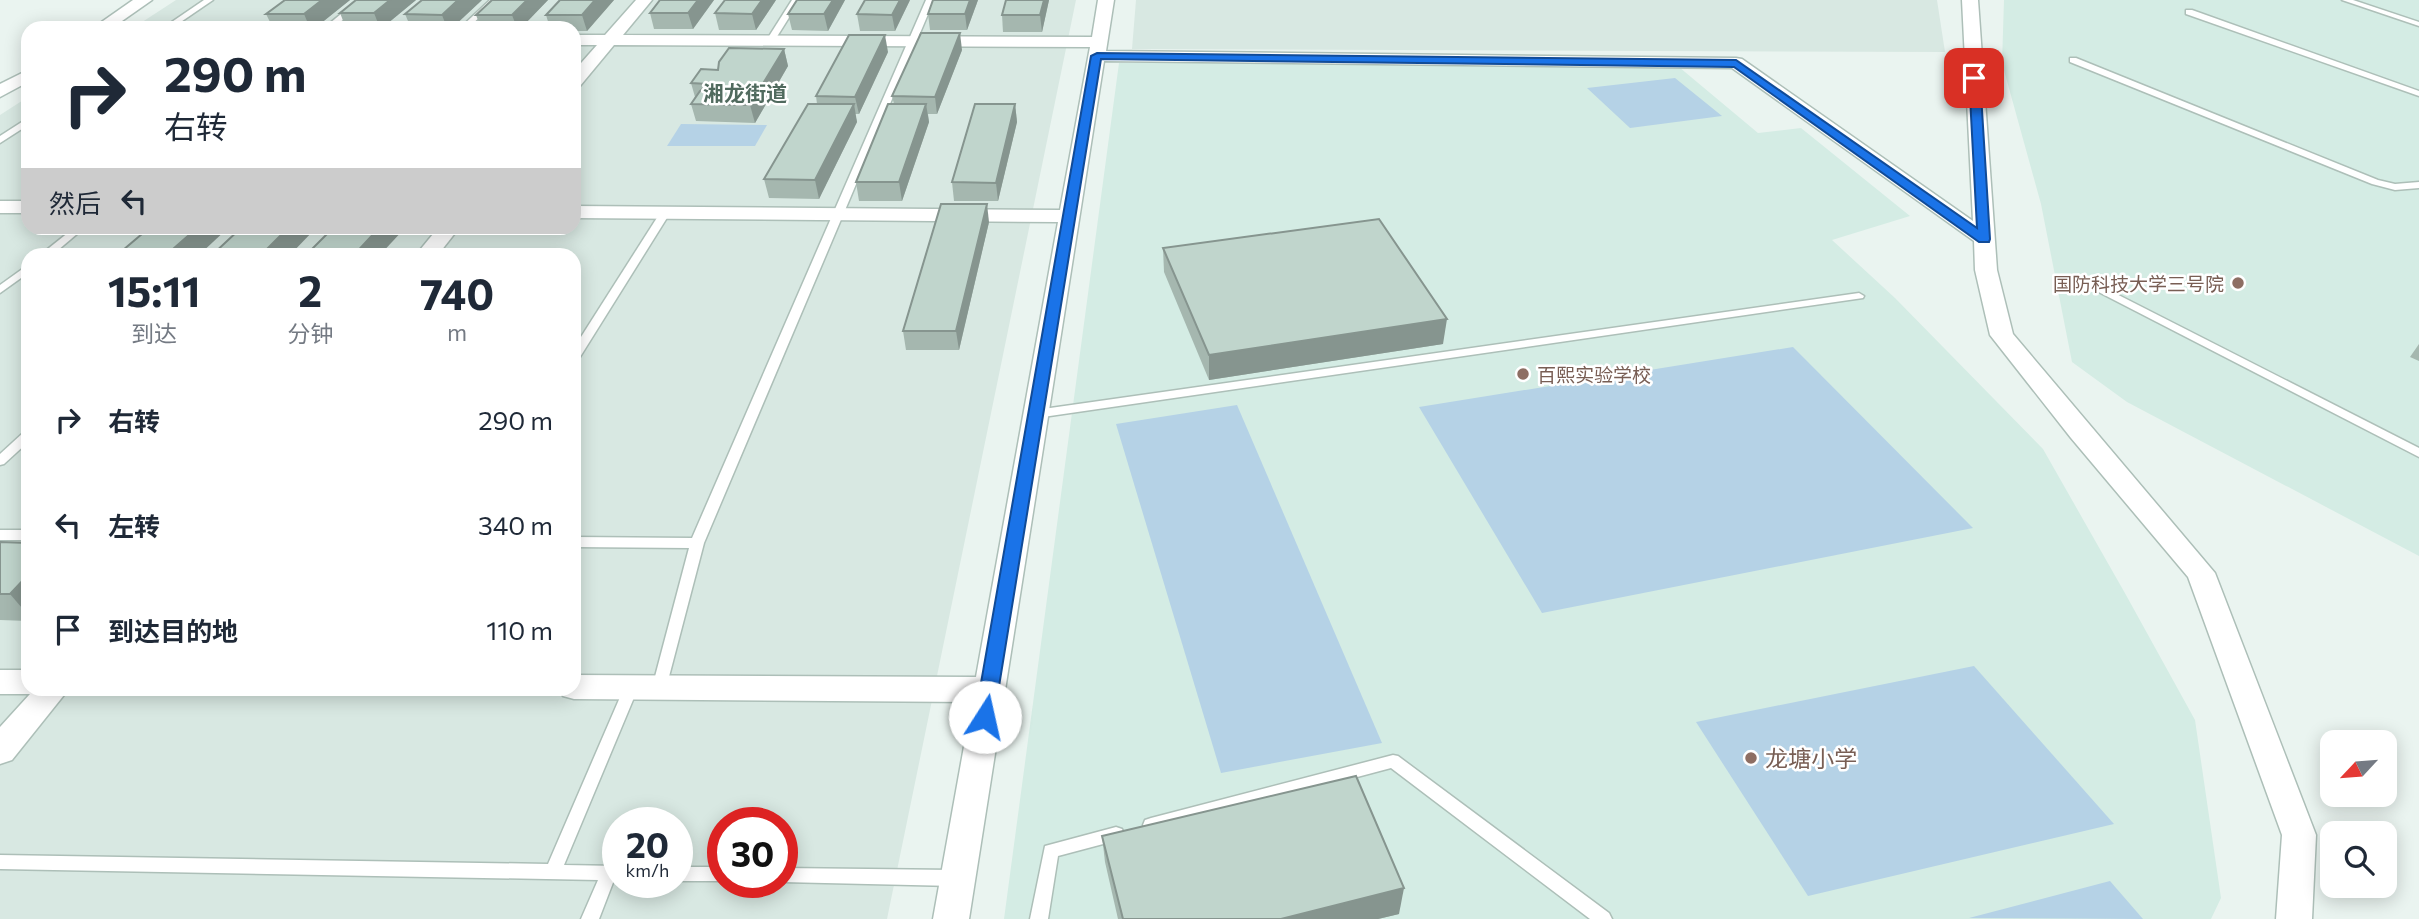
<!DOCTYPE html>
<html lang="zh">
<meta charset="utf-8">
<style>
body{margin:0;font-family:Commissioner,"Noto Sans SC",sans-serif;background:#f6f6f7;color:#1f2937;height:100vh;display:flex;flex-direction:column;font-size:26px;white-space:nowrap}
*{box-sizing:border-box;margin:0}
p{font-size:23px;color:#747a83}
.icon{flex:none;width:38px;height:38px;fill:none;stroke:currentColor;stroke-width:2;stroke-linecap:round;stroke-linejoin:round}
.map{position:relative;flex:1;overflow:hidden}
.sheet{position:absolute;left:21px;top:248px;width:560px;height:448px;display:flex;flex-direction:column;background:#fff;border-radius:21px;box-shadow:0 4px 18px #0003}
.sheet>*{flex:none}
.hud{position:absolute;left:21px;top:21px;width:560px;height:214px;border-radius:21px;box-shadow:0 4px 18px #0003;background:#fff;color:#1f2937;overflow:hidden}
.needle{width:46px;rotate:244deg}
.controls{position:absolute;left:2320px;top:730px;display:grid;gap:14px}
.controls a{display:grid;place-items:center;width:77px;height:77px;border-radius:14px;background:#fff;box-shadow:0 4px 18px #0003;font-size:35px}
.speed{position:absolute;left:602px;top:807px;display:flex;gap:14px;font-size:35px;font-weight:700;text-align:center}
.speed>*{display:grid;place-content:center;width:91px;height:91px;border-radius:50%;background:#fff;box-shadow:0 4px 18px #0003;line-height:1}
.speed small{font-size:18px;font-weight:400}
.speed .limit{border:10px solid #d22;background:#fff;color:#111}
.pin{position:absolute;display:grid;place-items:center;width:60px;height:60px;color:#fff;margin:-30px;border-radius:14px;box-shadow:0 4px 10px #0006}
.me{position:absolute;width:77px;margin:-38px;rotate:10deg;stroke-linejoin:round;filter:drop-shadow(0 0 5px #0008)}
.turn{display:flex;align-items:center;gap:24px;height:147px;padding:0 28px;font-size:32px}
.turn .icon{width:91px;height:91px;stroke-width:2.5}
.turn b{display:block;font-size:49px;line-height:60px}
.then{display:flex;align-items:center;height:66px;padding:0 28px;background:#0003;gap:14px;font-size:26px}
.eta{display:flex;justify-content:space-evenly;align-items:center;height:119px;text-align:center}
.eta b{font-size:42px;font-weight:700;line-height:49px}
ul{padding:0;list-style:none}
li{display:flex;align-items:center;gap:21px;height:105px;padding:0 28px}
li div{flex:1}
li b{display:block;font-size:26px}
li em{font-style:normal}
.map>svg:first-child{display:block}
</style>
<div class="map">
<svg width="2419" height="919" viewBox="0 0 2419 919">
<rect width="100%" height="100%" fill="#eaf4f0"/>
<!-- residential -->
<g fill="#d8e8e2" fill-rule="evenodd">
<path d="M176,0h900l-189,919h-887v-804l28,-18v131h546v-200h-441zM28,256h546v434h-546zM618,822h59v60h-59zM723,822h59v60h-59z"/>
<path d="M1136,0h801l8,52 -813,-3z"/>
</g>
<!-- education -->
<g fill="#d4ece4">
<path d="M2004,0h415v556l-292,-154 -55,-40 -31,-158 -39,-141z"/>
<path d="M1186,56l487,6 85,71 43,-5 109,88 -78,24 63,58 148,151 83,146 69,125 26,178 -10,21h-1207l115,-856 46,-1z"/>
</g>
<!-- green -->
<g fill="#b5d2e6">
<path d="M1675,78l47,38 -92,12 -43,-40z"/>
<path d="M681,124l86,1 -12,21h-88z"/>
<path d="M1793,347l180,181 -431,85 -123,-206z"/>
<path d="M1237,405l145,338 -161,30 -105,-349z"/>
<path d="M1974,666l140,158 -306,72 -112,-174z"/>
<path d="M2110,881l33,38 -174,-1z"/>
</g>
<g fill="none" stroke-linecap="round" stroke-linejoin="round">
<!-- lane casing -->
<g stroke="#adbfb8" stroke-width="3">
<g id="lane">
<path d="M204,0h9l-41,28h-9z"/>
<path d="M358,0h9l-34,28h-9z"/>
<path d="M490,0h8l-30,28h-8z"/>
<path d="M792,0h8l-27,43h-6l-1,-2z"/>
<path d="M926,0h8l-230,543 -38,145 -2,4 -5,2 -5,-2 -2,-4 37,-140 -115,-1v-10l118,1z"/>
<path d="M2342,0h11l66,22v4z"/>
<path d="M2186,10h6l227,81v5l-233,-82z"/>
<path d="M2070,58h6l302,122 17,4 24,-2v6l-24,2 -23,-6 -302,-122z"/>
<path d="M28,118v7l-28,18v-7z"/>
<path d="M665,210l5,3 -90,144 -6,3v-12l86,-135z"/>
<path d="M74,228h10l-33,28h-12z"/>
<path d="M28,265v8l-28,20v-8z"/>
<path d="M2087,279l332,169v9l-336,-173 -1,-2z"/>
<path d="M1859,293l5,3 -1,2 -827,120 -6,-4 6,-4z"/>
<path d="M28,431v11l-24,22 -4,1v-11l24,-22z"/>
<rect x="0" y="530" width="28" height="10"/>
<path d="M631,682l5,2 2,4 -74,177 54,1v14h-4l-15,39h-18l17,-39 -598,-11v-14l548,9 76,-176 2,-4z"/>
<path d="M1393,755l5,1 211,157 3,6h-22l-199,-151 -240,64 -6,-2 -2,-5 2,-5 6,-2z"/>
<path d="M1116,827l6,2 2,5 -2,5 -64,17 -10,63h-18l15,-73z"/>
<rect x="677" y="867" width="46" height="14"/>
<path d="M782,868l172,2 6,3 2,5 -2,5 -6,3 -172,-4z"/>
</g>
</g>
<!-- street casing -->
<g stroke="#adbfb8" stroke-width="3">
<g id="street">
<path d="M133,0h19l-40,28h-19z"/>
<path d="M636,0h16l-29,35 469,2 6,-37h16l-8,51 630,7 6,1 231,162 -11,-221h16l19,270 16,64 202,239 101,262 -4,84h-36l6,-84 -94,-258 -117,-139 -81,-103 -15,-65 -1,-29 -242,-173 -628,-7 -135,858h-36l39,-217 -398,-3 -11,-3 -3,-6h14v-15l402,2 82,-455 -484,-4v-12l486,4 30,-163 -476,-2 -34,41 -6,1v-16l23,-26h-23v-10h31z"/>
<path d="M28,70v12l-28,15v-13z"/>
<rect x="0" y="201" width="28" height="12"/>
<path d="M438,228h21l-22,28h-22z"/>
<path d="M0,670h28v20h40l-56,70 -12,4v-37l30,-33h-30z"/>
</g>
</g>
<!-- lane -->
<use href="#lane" fill="#fff" fill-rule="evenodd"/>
<!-- street -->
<use href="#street" fill="#fff" fill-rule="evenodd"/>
</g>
<!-- wall -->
<g fill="#a5b7af">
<path d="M285,0h65l-35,28h-42l-7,-14z"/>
<path d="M356,0h60l-34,28h-36l-6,-15z"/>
<path d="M482,0l-30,28h-41l-6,-14z"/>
<path d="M492,0h56l-27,28h-40l-5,-13z"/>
<path d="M560,0h54l-27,31h-13v-3h-24l-4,-13z"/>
<path d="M660,0h54l-21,29h-39l-4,-16z"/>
<path d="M776,0l-20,30h-37l-4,-17z"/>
<path d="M797,0h48l-17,31 -36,-1 -4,-16z"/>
<path d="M910,0l-15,31h-35l-3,-17z"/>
<path d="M933,0h45l-11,30h-37l-2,-16z"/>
<path d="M1006,0h43l-7,32h-39l-1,-17z"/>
<path d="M784,49l4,17 -33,57 -59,-2 -5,-17 4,-7 -4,-14 27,-13z"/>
<path d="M962,50l-25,64h-9l1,8 -27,79h-43l-3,-19 38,-78 -2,-8z"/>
<path d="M888,52l-29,62h-4l2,8 -38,77 -50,-1 -5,-19 53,-75 -1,-8z"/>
<path d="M1015,104l2,18 -19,79h-44l-2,-19z"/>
<path d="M989,222l-30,128h-53l-3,-19z"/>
<path d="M1163,248l280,96 -234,36 -45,-108z"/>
<path d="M2419,344v17l-9,-4z"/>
<path d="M0,542l28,1v78l-28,-1z"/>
<path d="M1102,836l297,78 -21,5h-260l-13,-57z"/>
</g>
<!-- shaded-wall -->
<g fill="#86958f">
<path d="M322,0h28l-35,28h-5l-6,-14z"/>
<path d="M390,0h26l-34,28h-2l-6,-15z"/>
<path d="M458,0h24l-30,28h-5l-5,-13z"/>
<path d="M527,0h21l-27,28h-4l-5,-13z"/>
<path d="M595,0h19l-27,31 -5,-16z"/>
<path d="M698,0h16l-21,29 -5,-16z"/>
<path d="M762,0h14l-20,30 -4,-16z"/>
<path d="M833,0h12l-17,31 -4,-17z"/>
<path d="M900,0h10l-15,31 -3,-16z"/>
<path d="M970,0h8l-11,30 -2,-16z"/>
<path d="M1044,0h5l-7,32 -2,-17z"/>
<path d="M960,33l2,17 -25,64 -2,-17z"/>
<path d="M885,35l3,17 -29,62 -4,-17z"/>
<path d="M784,49l4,17 -33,57 -5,-18z"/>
<path d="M854,104l3,18 -38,77 -4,-19z"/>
<path d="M926,104l3,18 -27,79 -3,-19z"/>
<path d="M1015,104l2,18 -19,79 -2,-18z"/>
<path d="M987,204l2,18 -30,128 -3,-19z"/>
<path d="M197,228h31l-30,28h-33z"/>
<path d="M288,228h28l-27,28h-29z"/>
<path d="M379,228h26l-26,28h-26z"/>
<path d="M1447,319l-4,25 -234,36v-25z"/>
<path d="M28,575v40l-18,-21z"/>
<path d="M1404,888l-5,26 -21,5h-97z"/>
</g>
<!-- building -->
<g fill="#c0d5cc" stroke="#86958f" stroke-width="2">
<path d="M285,0h37l-18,14h-38z"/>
<path d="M356,0h34l-16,13h-34z"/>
<path d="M422,0h36l-16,15 -37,-1z"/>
<path d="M492,0h35l-15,15h-36z"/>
<path d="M560,0h35l-13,15h-36z"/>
<path d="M660,0h38l-10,13h-38z"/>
<path d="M725,0h37l-10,14 -37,-1z"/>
<path d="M797,0h36l-9,14h-36z"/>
<path d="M865,0h35l-8,15 -35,-1z"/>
<path d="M933,0h37l-5,14h-37z"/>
<path d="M1006,0h38l-4,15h-38z"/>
<path d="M921,33h39l-25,64 -43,-1z"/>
<path d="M849,35h36l-30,62 -39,-1z"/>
<path d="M729,48l55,1 -34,56 -59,-1 9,-13 9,-7 -18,-1 10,-14 17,1 1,-8z"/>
<path d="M808,104h46l-39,76 -51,-1z"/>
<path d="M888,104h38l-27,78h-43z"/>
<path d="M975,104h40l-19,79 -44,-1z"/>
<path d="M941,204h46l-31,127h-53z"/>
<path d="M1379,219l68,100 -238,36 -46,-107z"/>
<path d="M149,228h48l-32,28h-49z"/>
<path d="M241,228h47l-28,28h-49z"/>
<path d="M333,228h46l-26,28h-48z"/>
<path d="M0,542l28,1v32l-18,19h-10z"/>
<path d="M1356,776l48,112 -123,31h-158l-21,-83z"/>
</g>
<!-- route -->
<path fill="#1a73e8" stroke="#114b97" stroke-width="2" d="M1097,53l639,7 241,168 -8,-150 5,-3 6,3 10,161 -1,3h-10l-245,-175 -633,-8 -107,658 -2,6 -7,2 -7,-2 -3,-6 116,-661z"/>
<!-- markers -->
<g fill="#8d6e63" stroke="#fff" stroke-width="2.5">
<circle cx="2238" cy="283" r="7"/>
<circle cx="1523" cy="374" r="7"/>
<circle cx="1751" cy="758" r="7"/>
</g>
<g text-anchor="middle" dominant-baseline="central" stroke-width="5" stroke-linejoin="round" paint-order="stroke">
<!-- education labels -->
<g font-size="19" fill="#785e54" stroke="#fff" text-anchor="end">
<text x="2224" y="283">国防科技大学三号院</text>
<text x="1537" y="374" text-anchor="start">百熙实验学校</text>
</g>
<!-- far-district labels -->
<g font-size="21" font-weight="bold" fill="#506a5e" stroke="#fff">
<text x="745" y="92">湘龙街道</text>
</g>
<!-- near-education labels -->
<g font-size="23" fill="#785e54" stroke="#fff" text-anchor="start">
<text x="1765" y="758">龙塘小学</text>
</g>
</g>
</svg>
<div class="controls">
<a><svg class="needle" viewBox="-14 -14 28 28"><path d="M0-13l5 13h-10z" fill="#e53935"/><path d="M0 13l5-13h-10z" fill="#747a83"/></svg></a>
<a><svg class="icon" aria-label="search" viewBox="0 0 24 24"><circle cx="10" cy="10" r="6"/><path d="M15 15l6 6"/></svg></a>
</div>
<div class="speed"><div>20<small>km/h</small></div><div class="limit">30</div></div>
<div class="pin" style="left:1974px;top:78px;background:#d93025"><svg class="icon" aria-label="arrive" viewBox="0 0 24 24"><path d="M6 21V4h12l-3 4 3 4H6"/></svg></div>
<svg class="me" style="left:985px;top:717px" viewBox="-20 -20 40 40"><circle r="19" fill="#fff"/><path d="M0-13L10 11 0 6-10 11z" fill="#1a73e8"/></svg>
<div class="hud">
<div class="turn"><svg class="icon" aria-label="right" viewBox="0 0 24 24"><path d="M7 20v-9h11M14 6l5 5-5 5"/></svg><div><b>290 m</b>右转</div></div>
<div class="then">然后<svg class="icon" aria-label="left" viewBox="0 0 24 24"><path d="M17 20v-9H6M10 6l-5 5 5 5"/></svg></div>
</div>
<section class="sheet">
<div class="eta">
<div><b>15:11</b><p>到达</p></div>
<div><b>2</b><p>分钟</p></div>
<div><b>740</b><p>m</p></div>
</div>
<ul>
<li><svg class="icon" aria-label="right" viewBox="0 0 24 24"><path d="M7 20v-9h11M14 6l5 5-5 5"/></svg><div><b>右转</b></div><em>290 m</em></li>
<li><svg class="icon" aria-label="left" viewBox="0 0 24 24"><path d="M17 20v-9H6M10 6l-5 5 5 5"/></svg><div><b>左转</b></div><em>340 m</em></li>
<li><svg class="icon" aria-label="arrive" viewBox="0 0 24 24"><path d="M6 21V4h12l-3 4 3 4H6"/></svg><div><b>到达目的地</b></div><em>110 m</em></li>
</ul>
</section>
</div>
